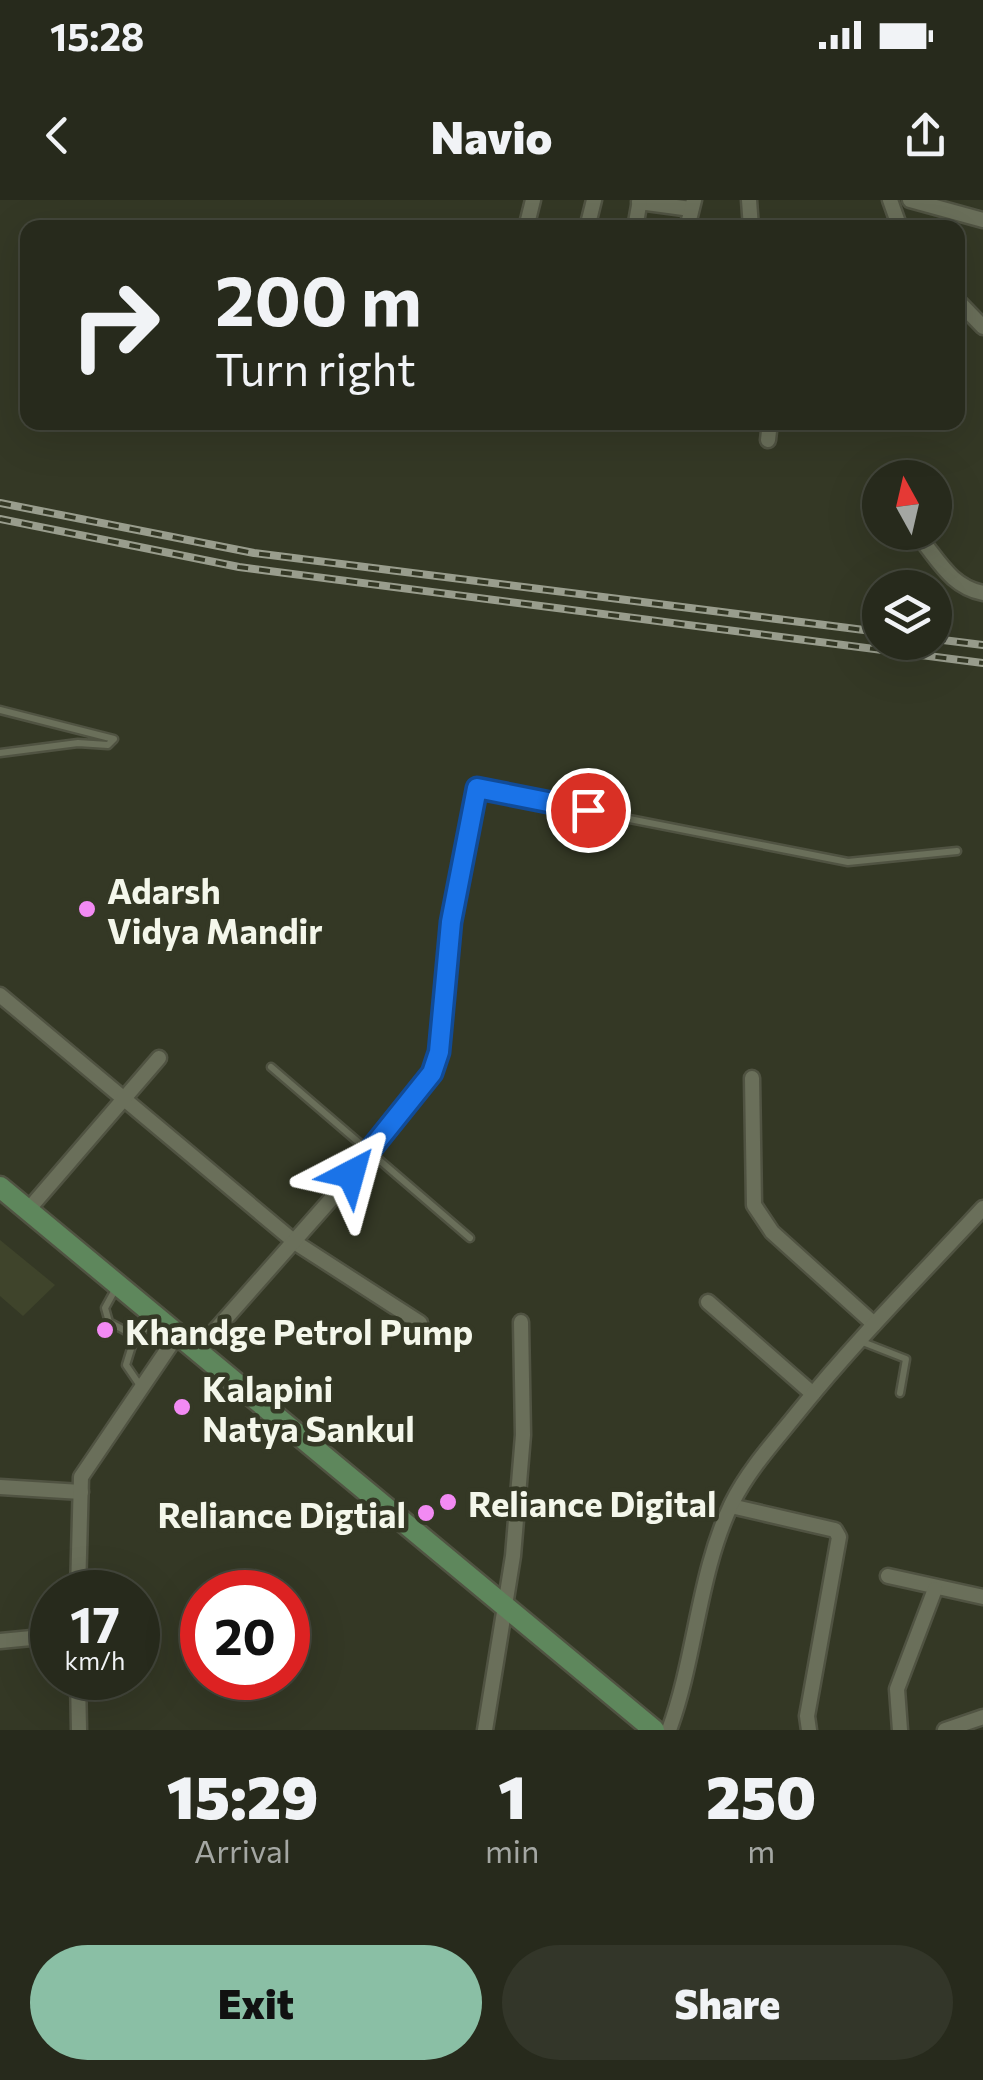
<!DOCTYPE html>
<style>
body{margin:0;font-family:Commissioner,sans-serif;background:#333629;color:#f1f3f6;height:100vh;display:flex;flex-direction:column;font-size:38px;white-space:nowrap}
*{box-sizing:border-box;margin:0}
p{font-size:32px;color:#a4a7a3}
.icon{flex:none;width:55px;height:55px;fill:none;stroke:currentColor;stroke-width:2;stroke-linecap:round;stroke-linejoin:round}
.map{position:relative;height:1530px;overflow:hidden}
.side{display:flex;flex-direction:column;background:#272a1c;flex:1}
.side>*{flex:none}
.hud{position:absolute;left:20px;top:20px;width:945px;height:210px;border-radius:20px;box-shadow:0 10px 40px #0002,0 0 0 2px #43463b;background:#272a1c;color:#f1f3f6;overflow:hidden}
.needle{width:65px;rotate:352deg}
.fabs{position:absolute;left:862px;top:260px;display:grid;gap:20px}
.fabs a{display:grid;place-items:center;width:90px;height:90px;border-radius:50%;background:#272a1c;box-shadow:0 10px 40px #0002,0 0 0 2px #43463b;font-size:50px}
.speed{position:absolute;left:30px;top:1370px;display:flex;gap:20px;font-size:50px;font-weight:700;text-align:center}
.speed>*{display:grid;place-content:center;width:130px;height:130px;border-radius:50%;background:#272a1c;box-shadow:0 10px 40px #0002,0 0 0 2px #43463b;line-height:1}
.speed small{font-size:25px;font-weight:400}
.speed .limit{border:15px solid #d22;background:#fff;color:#111}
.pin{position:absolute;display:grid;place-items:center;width:85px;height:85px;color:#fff;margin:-42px;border:5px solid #fff;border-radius:50%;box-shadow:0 2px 10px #0007}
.me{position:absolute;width:110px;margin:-55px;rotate:39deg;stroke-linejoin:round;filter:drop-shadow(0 0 8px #0008)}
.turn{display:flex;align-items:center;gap:35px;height:210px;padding:0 30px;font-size:45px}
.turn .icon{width:130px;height:130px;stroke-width:2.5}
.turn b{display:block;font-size:70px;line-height:85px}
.eta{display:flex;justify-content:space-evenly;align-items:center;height:170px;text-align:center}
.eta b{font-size:60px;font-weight:800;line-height:70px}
.button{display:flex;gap:20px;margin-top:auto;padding:20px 30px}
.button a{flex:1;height:115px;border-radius:60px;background:#8abfa5;color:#111;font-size:40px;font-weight:800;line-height:115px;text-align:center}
.button a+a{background:#333629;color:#f1f3f6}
.status{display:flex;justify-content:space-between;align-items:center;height:70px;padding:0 50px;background:#272a1c;direction:ltr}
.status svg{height:28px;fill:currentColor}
header{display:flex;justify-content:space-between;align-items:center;height:130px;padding:0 30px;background:#272a1c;font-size:45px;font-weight:800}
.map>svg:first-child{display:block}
</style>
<div class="status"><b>15:28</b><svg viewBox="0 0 49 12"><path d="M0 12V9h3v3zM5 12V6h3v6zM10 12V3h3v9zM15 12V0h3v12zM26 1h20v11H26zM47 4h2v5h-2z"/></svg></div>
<header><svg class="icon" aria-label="back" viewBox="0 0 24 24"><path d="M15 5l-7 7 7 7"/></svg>Navio<svg class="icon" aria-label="share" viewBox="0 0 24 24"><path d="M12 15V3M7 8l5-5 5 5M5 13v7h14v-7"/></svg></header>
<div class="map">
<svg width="983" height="1530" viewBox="0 0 983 1530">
<rect width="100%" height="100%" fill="#343825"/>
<!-- built -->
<path fill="#3f442b" d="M0,1040l55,45 -32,31 -23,-20z"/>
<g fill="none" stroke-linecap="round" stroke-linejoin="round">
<!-- service casing -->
<g stroke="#505342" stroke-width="11">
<g id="service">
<path d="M0,510l114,29 -6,6 -30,-2 -78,10"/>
<path d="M271,867l199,171"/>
<path d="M333,996l99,-123 7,-20 12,-131 26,-133 371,73 109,-11"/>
<path d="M116,1088l-11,20 4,14 26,14 19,-13"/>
<path d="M135,1136l-9,29 15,22"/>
<path d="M860,1141l46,18 -6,34"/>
</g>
</g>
<!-- minor casing -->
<g stroke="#505342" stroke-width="19">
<g id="minor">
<path d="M749,0l2,28"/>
<path d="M890,0l10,28"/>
<path d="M910,0l73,20"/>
<path d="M639,2l52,7"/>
<path d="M526,28l7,-28"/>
<path d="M587,28l7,-28"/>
<path d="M635,28l5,-28"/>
<path d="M687,28l7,-28"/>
<path d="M958,101l25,26"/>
<path d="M768,240l2,-18"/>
<path d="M924,343c18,23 30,44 59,50"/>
<path d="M0,795l296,248 124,80"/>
<path d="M752,878l2,127 18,27 102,92"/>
<path d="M28,1010l131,-152"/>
<path d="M708,1102l105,92"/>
<path d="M197,1151l136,-154"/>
<path d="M0,1287l81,5"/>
<path d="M731,1306l104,24 4,7 -32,179 2,14"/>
<path d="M888,1376l95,21"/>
<path d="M78,1392l3,-115 97,-143"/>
<path d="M0,1441l52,-5"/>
<path d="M78,1478l1,52"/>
<path d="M485,1530l28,-174 10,-121 -2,-113"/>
<path d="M669,1530c27,-73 29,-157 63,-227 17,-34 43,-62 67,-92 57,-71 122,-136 184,-203"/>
<path d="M900,1530l-3,-41 38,-100"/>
<path d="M945,1530l38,-13"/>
</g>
</g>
<!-- secondary casing -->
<g stroke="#505342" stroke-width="25">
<path id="secondary" d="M0,987l654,543"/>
</g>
<!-- service -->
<use href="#service" stroke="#6a6f5a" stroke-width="6"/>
<!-- minor -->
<use href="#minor" stroke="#6a6f5a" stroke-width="14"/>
<!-- secondary -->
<use href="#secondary" stroke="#5e875c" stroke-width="20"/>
<!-- rail casing -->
<g stroke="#999d8d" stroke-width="8">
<g id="rail">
<path d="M0,303l254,50 626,79"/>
<path d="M0,319l239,48 744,96"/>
<path d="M935,439l48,6"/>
</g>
</g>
<!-- rail -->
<use href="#rail" stroke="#343825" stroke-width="4" stroke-dasharray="11" stroke-linecap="butt"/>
</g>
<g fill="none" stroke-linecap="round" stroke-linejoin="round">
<!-- route casing -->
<g stroke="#114b97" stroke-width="25">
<path id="route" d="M351,974l81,-101 7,-21 12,-130 26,-134 111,22"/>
</g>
<!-- route -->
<use href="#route" stroke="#1a73e8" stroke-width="18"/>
</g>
<!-- markers -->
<g fill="#f28af3" stroke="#343825" stroke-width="4">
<circle cx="87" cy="709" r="10"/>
<circle cx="105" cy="1130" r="10"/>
<circle cx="182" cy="1207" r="10"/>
<circle cx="448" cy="1302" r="10"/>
<circle cx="426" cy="1313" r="10"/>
</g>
<g text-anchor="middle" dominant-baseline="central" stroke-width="9" stroke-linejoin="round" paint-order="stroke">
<!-- poi labels -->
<g font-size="35" font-weight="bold" fill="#f4f7eb" stroke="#343825" text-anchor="start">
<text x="107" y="689">Adarsh<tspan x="107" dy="40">Vidya Mandir</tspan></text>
<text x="125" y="1130">Khandge Petrol Pump</text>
<text x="202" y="1187">Kalapini<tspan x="202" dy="40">Natya Sankul</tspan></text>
<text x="468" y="1302">Reliance Digital</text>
<text x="406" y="1313" text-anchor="end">Reliance Digtial</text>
</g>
</g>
</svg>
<div class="fabs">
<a><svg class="needle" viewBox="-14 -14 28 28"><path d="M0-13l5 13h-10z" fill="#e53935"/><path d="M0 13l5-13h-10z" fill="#a4a7a3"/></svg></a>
<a><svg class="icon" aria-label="layers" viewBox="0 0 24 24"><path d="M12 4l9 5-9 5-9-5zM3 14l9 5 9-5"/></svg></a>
</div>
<div class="speed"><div>17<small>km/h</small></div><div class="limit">20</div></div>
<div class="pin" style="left:588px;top:610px;background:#d93025"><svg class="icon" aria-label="arrive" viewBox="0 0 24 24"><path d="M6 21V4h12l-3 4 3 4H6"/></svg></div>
<svg class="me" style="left:351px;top:974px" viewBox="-20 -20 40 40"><path d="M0-17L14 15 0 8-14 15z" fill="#1a73e8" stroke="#fff" stroke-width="4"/></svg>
<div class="hud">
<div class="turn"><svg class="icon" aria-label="right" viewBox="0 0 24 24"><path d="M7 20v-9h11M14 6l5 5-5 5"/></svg><div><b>200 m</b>Turn right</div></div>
</div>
</div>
<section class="side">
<div class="eta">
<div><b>15:29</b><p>Arrival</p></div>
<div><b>1</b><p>min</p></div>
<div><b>250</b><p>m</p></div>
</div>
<div class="button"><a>Exit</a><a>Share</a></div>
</section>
